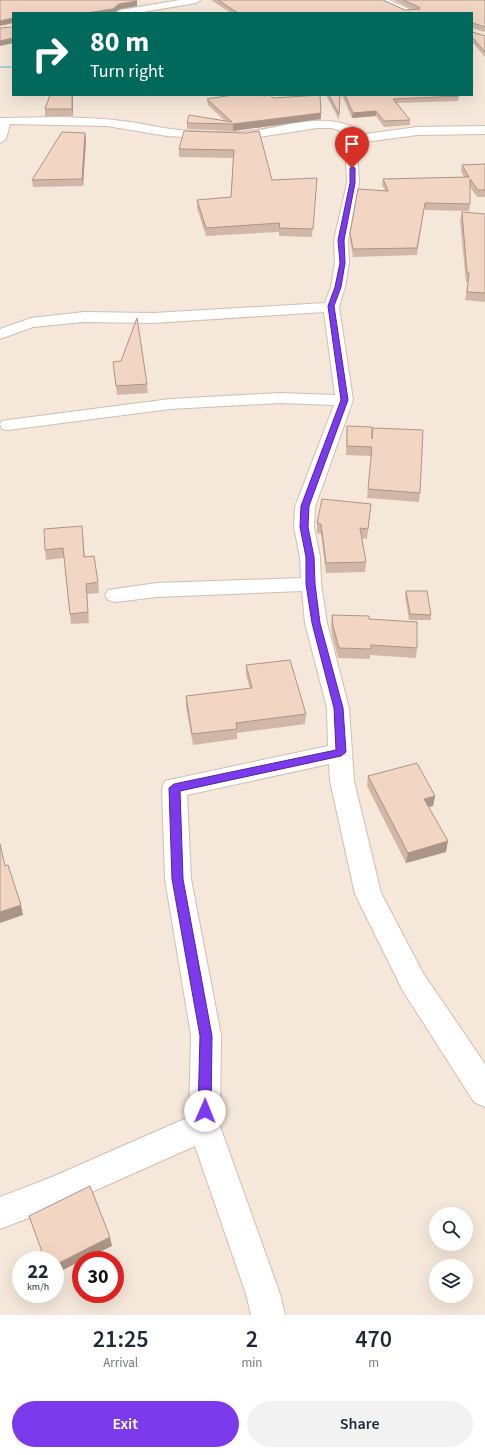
<!DOCTYPE html>
<style>
body{margin:0;font-family:"Source Sans 3",sans-serif;background:#f2f2f3;color:#1f2937;height:100vh;display:flex;flex-direction:column;font-size:15px;white-space:nowrap}
*{box-sizing:border-box;margin:0}
p{font-size:13px;color:#747a83}
.icon{flex:none;width:22px;height:22px;fill:none;stroke:currentColor;stroke-width:2;stroke-linecap:round;stroke-linejoin:round}
.map{position:relative;height:1315px;overflow:hidden}
.side{display:flex;flex-direction:column;background:#fff;flex:1}
.side>*{flex:none}
.banner{position:absolute;left:12px;top:12px;width:461px;height:84px;border-radius:0px;box-shadow:0 4px 16px #0002;background:#00695c;color:#fff;overflow:hidden}
.controls{position:absolute;left:429px;top:1207px;display:grid;gap:8px}
.controls a{display:grid;place-items:center;width:44px;height:44px;border-radius:50%;background:#fff;box-shadow:0 4px 16px #0002;font-size:20px}
.speed{position:absolute;left:12px;top:1251px;display:flex;gap:8px;font-size:20px;font-weight:700;text-align:center}
.speed>*{display:grid;place-content:center;width:52px;height:52px;border-radius:50%;background:#fff;box-shadow:0 4px 16px #0002;line-height:1}
.speed small{font-size:10px;font-weight:400}
.speed .limit{border:6px solid #d22;background:#fff;color:#111}
.pin{position:absolute;display:grid;place-items:center;width:34px;height:34px;color:#fff;margin:-41px -17px;border-radius:50% 50% 50% 0;rotate:-45deg;box-shadow:0 0 4px #0007}
.pin .icon{rotate:45deg}
.me{position:absolute;width:44px;margin:-22px;rotate:1deg;stroke-linejoin:round;filter:drop-shadow(0 0 3px #0008)}
.turn{display:flex;align-items:center;gap:14px;height:84px;padding:0 12px;font-size:18px}
.turn .icon{width:52px;height:52px;stroke-width:2.5}
.turn b{display:block;font-size:28px;line-height:34px}
.eta{display:flex;justify-content:space-evenly;align-items:center;height:68px;text-align:center}
.eta b{font-size:24px;font-weight:600;line-height:28px}
.action{display:flex;gap:8px;margin-top:auto;padding:8px 12px}
.action a{flex:1;height:46px;border-radius:24px;background:#7c3aed;color:#fff;font-size:16px;font-weight:600;line-height:46px;text-align:center}
.action a+a{background:#f2f2f3;color:#1f2937}
.map>svg:first-child{display:block}
</style>
<div class="map">
<svg width="485" height="1315" viewBox="0 0 485 1315">
<rect width="100%" height="100%" fill="#fdf6ec"/>
<!-- residential -->
<path fill="#f5e8da" fill-rule="evenodd" d="M0,0h485v1315h-485zM13,13h459v82h-459zM436,1214h30v30h-30zM21,1260h34v34h-34zM81,1260h34v34h-34zM436,1266h30v30h-30z"/>
<g fill="none" stroke-linecap="round" stroke-linejoin="round">
<!-- stream -->
<rect fill="#a5d3da" fill-rule="evenodd" x="0" y="66" width="13" height="2"/>
<!-- minor casing -->
<g stroke="#d1beb0" stroke-width="2">
<g id="minor">
<path d="M180,0h21l-5,3 -59,10h-22l5,-3z"/>
<path d="M376,0h13l29,13h-13z"/>
<path d="M61,117c20,1 41,1 61,4 14,1 28,5 42,7 26,4 53,5 79,4 38,-3 79,-22 114,-3l1,6 59,-8 68,-1v8l-68,1 -60,8 2,40 -11,57 1,23 -4,24 -6,20 14,93 -38,107 -1,20 6,30 1,27 6,39 22,85 5,73 27,112 42,80 62,91v43l-11,-5 -71,-111 -48,-97 -25,-113 -1,-17 -142,31 4,84 30,156 -1,91 60,168 5,21h-34l-5,-21 -51,-148 -128,57 -67,26v-32l52,-20 137,-60 2,-82 -26,-156 -3,-91 3,-7 9,-2 154,-33 -1,-38 -22,-85 -3,-32 -145,6 -42,5 -7,-2 -3,-5 3,-5 49,-7 144,-5 -1,-21 -6,-30 1,-20 39,-102 -54,-2 -110,6 -162,21 -6,-1 -2,-5 2,-3 6,-1 162,-21 110,-6 55,2 -11,-83 -171,11 -69,-1 -51,5 -33,12v-10l31,-11 53,-6 69,1 172,-10 6,-16 4,-24 -1,-23 13,-57 -2,-43 2,-7 -15,-5h-15l-71,11h-30l-49,-3 -60,-10 -97,-2 -4,15 -6,4v-25z"/>
</g>
</g>
<!-- minor -->
<use href="#minor" fill="#fff" fill-rule="evenodd"/>
</g>
<!-- wall -->
<g fill="#d1b7a8">
<path d="M211,0h172l22,10h9l-21,-10h92v32l-13,-4v-15h-241z"/>
<path d="M472,32l13,4v21l-13,-15z"/>
<path d="M50,95h23v21h-28v-7z"/>
<path d="M326,95h14l-1,25z"/>
<path d="M342,95h117v1l-1,5 -61,2 13,17v5l-26,2 -8,-11 -24,2z"/>
<path d="M263,96l10,2 48,15v6l-88,12 -46,-2v-6l37,-3 -16,-15 -1,-6z"/>
<path d="M246,133l26,47 45,-2 -5,59 -33,-1v-4l-73,4 -9,-28v-8l34,-3 2,-39 -54,-1v-8z"/>
<path d="M86,139l-3,47 -50,1 -1,-7z"/>
<path d="M485,164v33h-8l-7,-10v17l-1,7 -45,-1 -7,45 -64,2 -3,-17v-7l35,-43 -3,-5 1,-6 81,-2 -3,-6 1,-6z"/>
<path d="M462,212l23,2v88l-20,-2 3,-18h-2l-6,-62z"/>
<path d="M114,371l33,13 1,9 -31,2z"/>
<path d="M347,426l25,13 48,54 -1,9 -52,-4 4,-42 -25,-1z"/>
<path d="M371,504l-4,35 -5,-1 4,24 -1,10 -39,1 -5,-39 -4,-1v-10z"/>
<path d="M83,536l2,21 13,25 1,11 -12,1 2,29 -18,1 -7,-66 -18,2 -1,-10z"/>
<path d="M406,591l25,24v5h-22l-4,-24z"/>
<path d="M332,615l37,4 48,29 -1,10 -46,-3v4l-32,-1 -6,-22 -1,-10z"/>
<path d="M246,665l60,49 -1,10 -68,9v6l-44,6 -7,-38v-11l64,-7 -4,-14z"/>
<path d="M368,776l67,20 -2,10 -5,1 18,45 -40,11 -39,-77z"/>
</g>
<!-- shaded-wall -->
<g fill="#aa9588">
<path d="M137,1v5l-17,3 -6,4h-28l33,-9z"/>
<path d="M13,18v5l-13,3v-5z"/>
<path d="M13,38v5l-13,3v-5z"/>
<path d="M72,95h1v21l-1,-7z"/>
<path d="M376,111v5l-24,2 1,-5z"/>
<path d="M321,113v6l-88,12v-7z"/>
<path d="M85,133l1,6 -3,47 -1,-7z"/>
<path d="M435,796l-2,10 -11,3 2,-10z"/>
<path d="M448,841l-2,11 -40,11 2,-10z"/>
<path d="M21,905l2,10 -23,8v-11z"/>
<path d="M110,1237l2,9 -29,14h-2v1l-26,13v-9z"/>
</g>
<!-- building -->
<g fill="#f3d5c3" stroke="#aa9588">
<path d="M0,0h135l2,1 -18,3 -6,5 -27,4h-73v5l-13,3z"/>
<path d="M218,0h165l22,10 15,-1 -1,-2 -16,-7h82v27l-12,-4 -1,1v-11h-234z"/>
<path d="M13,27v11l-13,3v-13z"/>
<path d="M472,32l13,4v16l-13,-15z"/>
<path d="M50,95h22v14h-27z"/>
<path d="M233,95h29l1,1 8,-1 2,3 47,-3 1,18 -88,11 -46,-1 2,-8 43,7 -25,-23z"/>
<path d="M329,95h11l-1,19z"/>
<path d="M345,95h114v1l-66,3 17,21 -26,1 -8,-10 -23,2z"/>
<path d="M184,131l62,2 13,-2 13,49 45,-2 -4,51 -34,-1 1,-5 -74,5 -9,-28 34,-3 3,-47 -55,-1z"/>
<path d="M62,132l23,1 -3,46 -50,1z"/>
<path d="M485,164v26h-7l-8,-11v25l-45,-1 -8,45 -64,1 -3,-16 8,-44 30,2 -5,-12 86,-2 -7,-12z"/>
<path d="M462,212l23,2v79l-18,-1 2,-19h-2z"/>
<path d="M137,318l10,66 -31,2 -3,-24 8,-1z"/>
<path d="M347,426l25,1v12l1,-11 50,2 -3,63 -52,-4 4,-42 -25,-1z"/>
<path d="M322,499l49,5 -3,25 -8,-1 6,34 -40,1 -5,-39 -4,-1z"/>
<path d="M82,526l2,31 10,-1 4,26 -12,2 2,28 -18,2 -7,-66 -18,2 -1,-21z"/>
<path d="M406,591h21l4,24 -21,-1z"/>
<path d="M332,615l37,1v3l48,3v26l-46,-3v4l-32,-1 -6,-22z"/>
<path d="M290,660l16,54 -70,9 1,6 -45,5 -6,-38 66,-8 -6,-23z"/>
<path d="M417,763l18,33 -11,3 24,42 -40,12 -40,-77z"/>
<path d="M0,844l5,22 3,-1 13,40 -21,7z"/>
<path d="M90,1186l20,51 -55,28v-5h-10l-16,-44z"/>
</g>
<!-- route -->
<path fill="#7c3aed" stroke="#51269a" d="M352,167l3,1v15l-11,57 1,23 -4,24 -7,19 14,94 -39,106 -1,21 6,30 1,27 5,39 23,85 3,44 -5,4 -161,35 3,88 29,157 -1,75 -2,4 -4,2 -5,-2 -2,-4 2,-75 -28,-157 -3,-91 5,-4 162,-34 -2,-42 -22,-85 -6,-39v-27l-6,-30 1,-21 40,-106 -13,-94 7,-19 5,-24 -2,-23 12,-57v-15z"/>
</svg>
<div class="controls">
<a><svg class="icon" aria-label="search" viewBox="0 0 24 24"><circle cx="10" cy="10" r="6"/><path d="M15 15l6 6"/></svg></a>
<a><svg class="icon" aria-label="layers" viewBox="0 0 24 24"><path d="M12 4l9 5-9 5-9-5zM3 14l9 5 9-5"/></svg></a>
</div>
<div class="speed"><div>22<small>km/h</small></div><div class="limit">30</div></div>
<div class="pin" style="left:352px;top:168px;background:#d93025"><svg class="icon" aria-label="arrive" viewBox="0 0 24 24"><path d="M6 21V4h12l-3 4 3 4H6"/></svg></div>
<svg class="me" style="left:205px;top:1111px" viewBox="-20 -20 40 40"><circle r="19" fill="#fff"/><path d="M0-13L10 11 0 6-10 11z" fill="#7c3aed"/></svg>
<div class="banner">
<div class="turn"><svg class="icon" aria-label="right" viewBox="0 0 24 24"><path d="M7 20v-9h11M14 6l5 5-5 5"/></svg><div><b>80 m</b>Turn right</div></div>
</div>
</div>
<section class="side">
<div class="eta">
<div><b>21:25</b><p>Arrival</p></div>
<div><b>2</b><p>min</p></div>
<div><b>470</b><p>m</p></div>
</div>
<div class="action"><a>Exit</a><a>Share</a></div>
</section>
